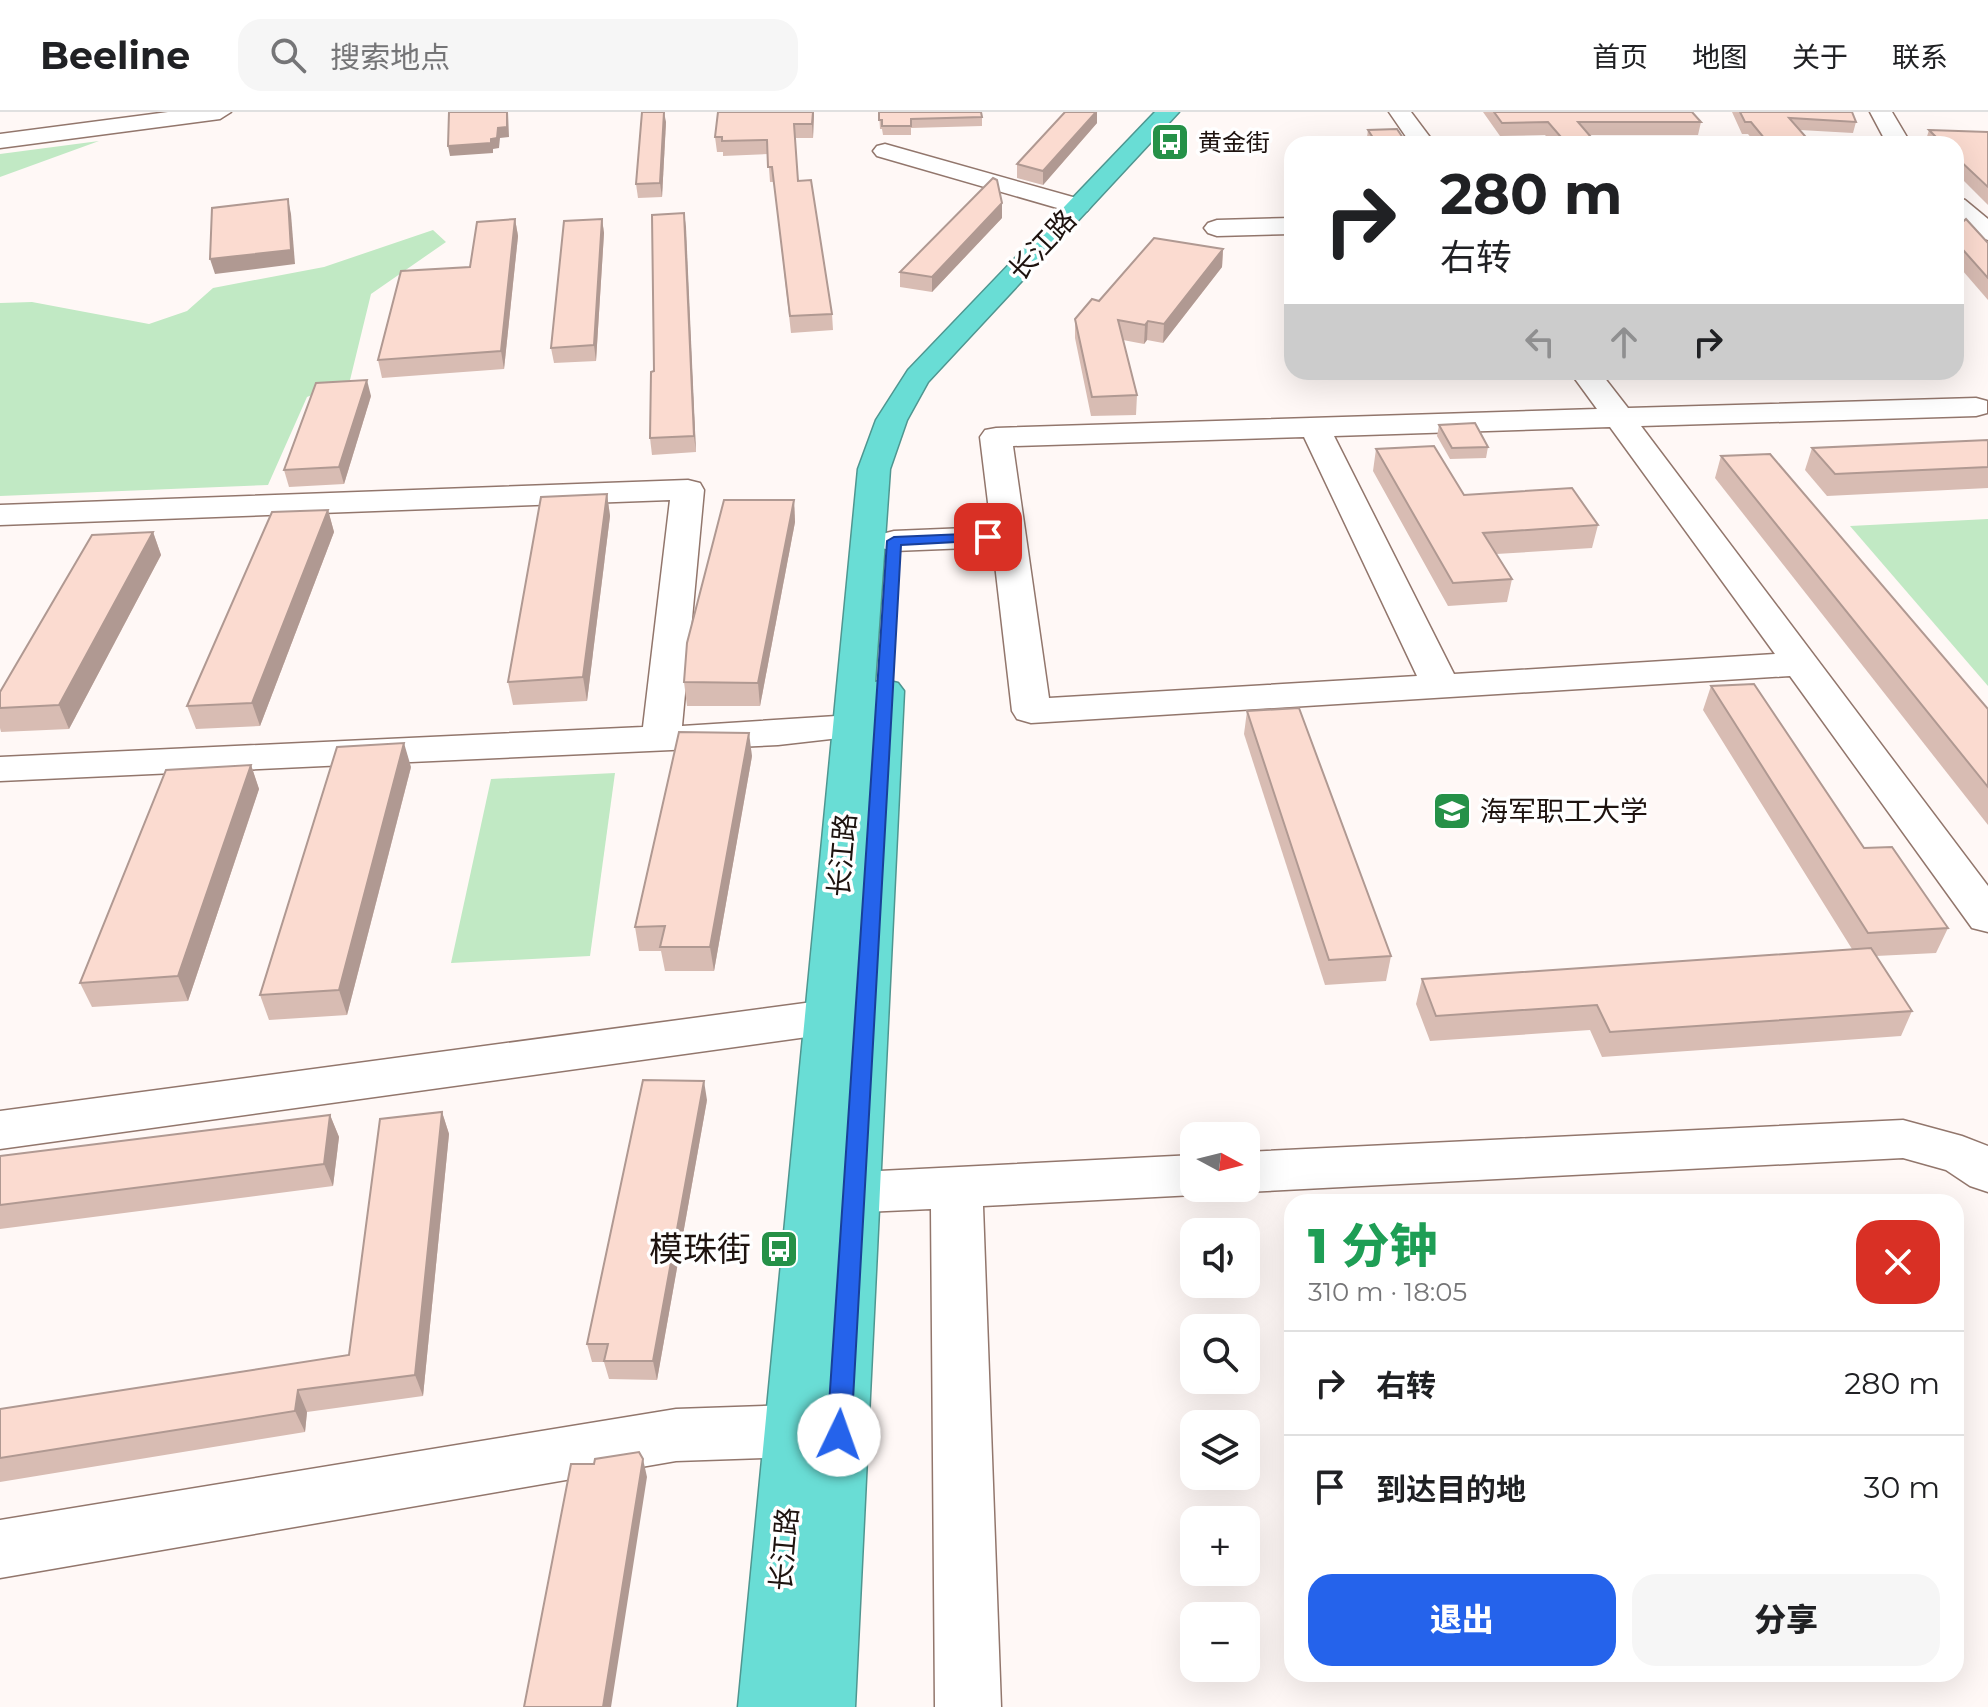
<!DOCTYPE html>
<html lang="zh">
<meta charset="utf-8">
<style>
body{margin:0;font-family:Montserrat,"Noto Sans SC",sans-serif;background:#f6f6f6;color:#202124;height:100vh;display:flex;flex-direction:column;font-size:30px;white-space:nowrap}
*{box-sizing:border-box;margin:0}
p{font-size:26px;color:#757577}
.icon{flex:none;width:44px;height:44px;fill:none;stroke:currentColor;stroke-width:2;stroke-linecap:round;stroke-linejoin:round}
.map{position:relative;flex:1;overflow:hidden}
.sheet{position:absolute;left:1284px;top:1082px;width:680px;height:488px;display:flex;flex-direction:column;background:#fff;border-radius:24px;box-shadow:0 8px 32px #0002}
.sheet>*{flex:none}
.banner{position:absolute;left:1284px;top:24px;width:680px;height:244px;border-radius:24px;box-shadow:0 8px 32px #0002;background:#fff;color:#202124;overflow:hidden}
.needle{width:52px;rotate:97deg}
.buttons{position:absolute;left:1180px;top:1010px;display:grid;gap:16px}
.buttons a{display:grid;place-items:center;width:80px;height:80px;border-radius:16px;background:#fff;box-shadow:0 8px 32px #0002;font-size:40px}
.pin{position:absolute;display:grid;place-items:center;width:68px;height:68px;color:#fff;margin:-34px;border-radius:16px;box-shadow:0 4px 12px #0006}
.me{position:absolute;width:88px;margin:-44px;rotate:3deg;stroke-linejoin:round;filter:drop-shadow(0 0 6px #0008)}
.turn{display:flex;align-items:center;gap:28px;height:168px;padding:0 24px;font-size:36px}
.turn .icon{width:104px;height:104px;stroke-width:2.5}
.turn b{display:block;font-size:56px;line-height:68px}
.lanes{display:flex;align-items:center;height:76px;padding:0 24px;background:#0003;justify-content:center;gap:40px;direction:ltr}
.lanes .off{opacity:.35}
.round{display:grid;place-items:center;flex:none;width:84px;height:84px;border-radius:24px;background:#f6f6f6}
.headline{display:flex;align-items:center;justify-content:space-between;height:136px;padding:0 24px}
h1{font-size:48px;font-weight:800;line-height:60px;color:#1e9e55}
.button{display:flex;gap:16px;margin-top:auto;padding:16px 24px}
.button a{flex:1;height:92px;border-radius:24px;background:#2563eb;color:#fff;font-size:32px;font-weight:800;line-height:92px;text-align:center}
.button a+a{background:#f6f6f6;color:#202124}
ul{padding:0;list-style:none}
li{display:flex;align-items:center;gap:24px;height:104px;padding:0 24px;border-top:2px solid #e0e0e0}
li div{flex:1}
li b{display:block;font-size:30px}
li em{font-style:normal}
header{display:flex;align-items:center;gap:48px;box-sizing:border-box;height:112px;padding:0 40px;background:#fff;border-bottom:2px solid #e0e0e0}
header strong{font-size:38px}
nav{display:flex;gap:44px;margin-inline-start:auto;font-size:28px}
.search{width:560px;height:72px;background:#f6f6f6;display:flex;align-items:center;gap:20px;box-sizing:border-box;padding:0 28px;border-radius:24px;color:#757577;font-size:30px}
.map>svg:first-child{display:block}
</style>
<header>
<strong>Beeline</strong>
<div class="search"><svg class="icon" aria-label="search" viewBox="0 0 24 24"><circle cx="10" cy="10" r="6"/><path d="M15 15l6 6"/></svg>搜索地点</div>
<nav><a>首页</a><a>地图</a><a>关于</a><a>联系</a></nav>
</header>
<div class="map">
<svg width="1988" height="1595" viewBox="0 0 1988 1595">
<rect width="100%" height="100%" fill="#fff8f6"/>
<!-- green -->
<g fill="#c1e9c4">
<path d="M99,29l-99,36v-23z"/>
<path d="M433,118l13,12 -75,52 -21,86 -43,17 -39,88 -268,11v-193l32,-1 117,22 38,-13 26,-23 111,-21z"/>
<path d="M1988,407v167l-138,-160z"/>
<path d="M615,661l-25,183 -139,7 40,-184z"/>
</g>
<g fill="none" stroke-linecap="round" stroke-linejoin="round">
<!-- minor casing -->
<g stroke="#92766c" stroke-width="3">
<g id="minor">
<path d="M168,0h63l-11,7 -220,29v-14z"/>
<path d="M1389,0h22l24,32h-24z"/>
<path d="M1870,0h22l19,32h-24z"/>
<path d="M885,32l202,57 4,5 -4,5 -9,3 -201,-58 -4,-5 4,-5z"/>
<path d="M1956,85l9,3 23,19v21l-9,-3 -23,-19z"/>
<path d="M1292,106v16l-75,2 -9,-3 -4,-5 4,-5 9,-3z"/>
<path d="M1570,260h30l28,36 348,-10 11,3v12l-11,3 -335,10 347,460v46l-16,-4 -182,-252 -759,47 -14,-4 -5,-8 -19,-164 -99,4 -12,-3 -5,-7 5,-7 12,-3 97,-4 -11,-90 5,-7 11,-2 601,-19zM1610,315l165,227 -321,20 -120,-238zM1304,325l113,239 -368,22 -36,-252z"/>
<path d="M688,368l12,3 4,7 -22,236 170,-11 14,4 6,8 -6,8 -88,10 -778,36v-24l643,-30 27,-227 -670,25v-20z"/>
<path d="M865,883l17,5 6,12 -6,12 -17,5 -865,120v-38z"/>
<path d="M1903,1008l59,16 26,10v46l-18,-6 -24,-16 -43,-12 -657,34 -12,-4h12v-36z"/>
<path d="M1194,1043v33h19l-19,7 -211,11 18,501h-66l-4,-498 -111,5 -18,-6 -8,-14 8,-14 18,-6z"/>
<path d="M794,1293l21,8 8,18 -8,18 -21,8 -118,4 -676,117v-58l676,-111z"/>
</g>
</g>
<!-- highway casing -->
<g stroke="#4f9690" stroke-width="3">
<path id="highway" d="M1155,0h24l-251,270 -21,38 -17,49 -15,213 10,-2 13,3 6,8 -49,1016h-117l120,-1238 18,-49 32,-50z"/>
</g>
<!-- minor -->
<use href="#minor" fill="#fff" fill-rule="evenodd"/>
<!-- highway -->
<use href="#highway" fill="#69ddd5" fill-rule="evenodd"/>
</g>
<!-- wall -->
<g fill="#d8bcb3">
<path d="M814,0l-1,26h-18l3,43 34,133 1,16 -42,3 -17,-151h-4l-2,-28 -45,2v-4h-6l-2,-15z"/>
<path d="M879,0l103,5v9l-71,2v7h-28l-1,-6h-2z"/>
<path d="M1065,0h32v11l-54,62 -26,-7v-14z"/>
<path d="M1483,0h209l9,10 -3,13h-109l8,9h-44l-8,-9 -45,1z"/>
<path d="M1732,0h120l4,10 -3,11 -53,-3 12,14h-56l-8,-10h-6z"/>
<path d="M666,10l-4,75 -24,1 -2,-14z"/>
<path d="M1368,18l39,14h-41z"/>
<path d="M1929,18l59,2v73l-32,-32v-29h-30l-1,-1z"/>
<path d="M684,101l12,239 -44,3 -2,-17 4,-67z"/>
<path d="M1002,106l-70,74 -32,-5v-15z"/>
<path d="M515,107l3,17 -14,133 -122,9 -4,-18z"/>
<path d="M602,107l2,14 -8,128 -42,2 -3,-15z"/>
<path d="M1956,116l32,15v57l-32,-37z"/>
<path d="M1223,137l-1,18 -59,76 -16,-3 -3,4 -21,-4 14,55 -1,20 -45,1 -16,-78v-19l24,-18z"/>
<path d="M371,284l-27,88 -55,3 -5,-17z"/>
<path d="M1439,313l49,22 -2,11 -36,1 -13,-23z"/>
<path d="M1988,328v48l-161,8 -22,-26 7,-22z"/>
<path d="M1376,337l88,46 134,30 -6,23 -96,6 16,25 -5,23 -59,4 -75,-135z"/>
<path d="M1721,344l267,253v116l-273,-347z"/>
<path d="M607,382l3,22 -23,185 -74,4 -5,-23z"/>
<path d="M794,388l1,22 -35,184h-73l-3,-24z"/>
<path d="M328,398l6,22 -74,194 -64,3 -9,-23z"/>
<path d="M153,420l8,23 -92,174 -68,3 -1,-4v-36z"/>
<path d="M1711,574l153,162 84,80 -12,25 -60,3 36,55 -11,25 -299,21 -12,-27 -160,11 -14,-37 6,-25 430,-30 -149,-239z"/>
<path d="M1247,599l144,245 -5,25 -61,4 -81,-251z"/>
<path d="M752,644l-38,215h-49l-4,-20h-22l-4,-24z"/>
<path d="M251,653l8,24 -71,212 -96,6 -12,-24z"/>
<path d="M411,655l-64,248 -78,5 -9,-25z"/>
<path d="M707,988l-50,280 -48,-1 -5,-17h-12l-5,-18z"/>
<path d="M442,1000l7,22 -26,262 -116,16 -2,20 -305,50v-73l349,-54z"/>
<path d="M330,1003l9,22 -6,49 -333,43v-73z"/>
</g>
<!-- shaded-wall -->
<g fill="#b09992">
<path d="M507,0h1l1,25 -9,1 -1,10 -6,1v4l-43,3 -2,-10 43,-7z"/>
<path d="M664,0l2,10 -4,75 -2,-14z"/>
<path d="M813,0h1l-1,26 -1,-14z"/>
<path d="M1096,0h1v11l-54,62v-14z"/>
<path d="M288,87l3,15 4,50 -80,10 -5,-15z"/>
<path d="M1002,91v15l-70,74v-15z"/>
<path d="M684,101l2,14 10,225 -2,-16z"/>
<path d="M515,107l3,17 -14,133 -3,-18z"/>
<path d="M602,107l2,14 -8,128 -2,-16z"/>
<path d="M1223,137l-1,18 -59,76 1,-19z"/>
<path d="M1148,209l-1,19 -3,4 1,-19z"/>
<path d="M367,268l4,16 -27,88 -5,-17z"/>
<path d="M607,382l3,22 -23,185 -4,-24z"/>
<path d="M794,388l1,22 -35,184 -2,-23z"/>
<path d="M328,398l6,22 -74,194 -8,-23z"/>
<path d="M153,420l8,23 -92,174 -10,-24z"/>
<path d="M749,621l3,23 -38,215 -4,-24z"/>
<path d="M404,631l7,24 -64,248 -8,-25z"/>
<path d="M251,653l8,24 -71,212 -10,-25z"/>
<path d="M704,969l3,19 -50,280 -4,-19z"/>
<path d="M442,1000l7,22 -26,262 -8,-21z"/>
<path d="M330,1003l9,22 -6,49 -9,-22z"/>
<path d="M298,1278l9,22 -2,20 -10,-21z"/>
<path d="M643,1347l4,18 -36,230h-8z"/>
</g>
<!-- building -->
<g fill="#fbdbd0" stroke="#b09992" stroke-width="2">
<path d="M449,0h58v15l-9,1 -1,10 -6,1v4l-43,3z"/>
<path d="M642,0h22l-4,71 -24,1z"/>
<path d="M718,0h95l-1,12h-18l4,57 13,-1 21,134 -42,2 -18,-149h-4l-1,-27 -45,1v-4h-7z"/>
<path d="M879,0h102l1,5 -71,2v7h-29v-6h-3z"/>
<path d="M1065,0h31l-53,59 -26,-7z"/>
<path d="M1494,0h198l9,10h-123l19,22h-30l-19,-22 -46,1z"/>
<path d="M1740,0h112l4,10 -67,-4 23,26h-43l-18,-22h-6z"/>
<path d="M1397,17l10,15h-30l-9,-14z"/>
<path d="M1929,18l59,2v55l-32,-30v-13h-13z"/>
<path d="M993,66l4,2 5,23 -70,74 -32,-5z"/>
<path d="M288,87l3,51 -81,9 2,-51z"/>
<path d="M684,101l10,223 -44,2 1,-66 3,-1 -2,-156z"/>
<path d="M515,107l-14,132 -123,9 23,-89 69,-4 7,-45z"/>
<path d="M602,107l-8,126 -43,3 13,-127z"/>
<path d="M1966,107l22,24v35l-32,-36v-14z"/>
<path d="M1154,126l69,11 -59,75 -16,-3 -3,4 -27,-5 19,75 -45,2 -17,-78 17,-20 7,2z"/>
<path d="M367,268l-28,87 -55,3 32,-87z"/>
<path d="M1475,311l13,24 -36,1 -13,-23z"/>
<path d="M1988,328v27l-153,7 -23,-26z"/>
<path d="M1434,334l30,49 108,-7 26,37 -115,8 29,46 -59,4 -77,-134z"/>
<path d="M1770,342l218,255v78l-267,-331z"/>
<path d="M607,382l-24,183 -75,5 33,-185z"/>
<path d="M724,388h70l-36,183 -74,-1 3,-39z"/>
<path d="M328,398l-76,193 -65,3 85,-194z"/>
<path d="M153,420l-94,173 -59,3v-16l92,-157z"/>
<path d="M1754,572l110,164 28,-1 56,81 -80,5 -157,-247z"/>
<path d="M1299,596l92,248 -62,4 -82,-249z"/>
<path d="M679,620l70,1 -39,214h-50l5,-21 -30,1z"/>
<path d="M404,631l-65,247 -79,5 77,-248z"/>
<path d="M251,653l-73,211 -98,7 86,-213z"/>
<path d="M1871,836l41,63 -302,21 -13,-27 -161,11 -14,-37z"/>
<path d="M643,968l61,1 -51,280h-49l4,-17h-21z"/>
<path d="M442,1000l-27,263 -117,15 -3,21 -295,47v-49l349,-54 31,-236z"/>
<path d="M330,1003l-6,49 -324,41v-49z"/>
<path d="M639,1340l4,7 -40,248h-79l47,-243h23l1,-5z"/>
</g>
<!-- route -->
<path fill="#2563eb" stroke="#184099" stroke-width="2" d="M988,421l5,1v6l-92,5 -50,890 -3,8 -9,3 -9,-3 -3,-8 60,-894 7,-4z"/>
<!-- icons -->
<defs>
<g id="bus-square" transform="scale(2)"><rect x="-9" y="-9" width="18" height="18" rx="4" fill="#259148" stroke="#fff"/><path d="M-5-6H5V4H4V6H2V4H-2V6H-4V4H-5ZM-3.5-4V0h7V-4ZM-3.5 1.2v1.5H-2V1.2ZM2 1.2v1.5H3.5V1.2Z" fill="#fff"/></g>
<g id="university-square" transform="scale(2)"><rect x="-9" y="-9" width="18" height="18" rx="4" fill="#259148" stroke="#fff"/><path d="M0-5L7-2L0 1L-7-2ZM-4 1L0 2.5L4 1V4Q0 6-4 4Z" fill="#fff"/></g>
</defs>
<g fill-rule="evenodd">
<use href="#bus-square" x="1170" y="30"/>
<use href="#university-square" x="1452" y="699"/>
<use href="#bus-square" x="779" y="1137"/>
</g>
<g text-anchor="middle" dominant-baseline="central" stroke-width="7" stroke-linejoin="round" paint-order="stroke">
<!-- far-poi labels -->
<g font-size="24" fill="#1e130f" stroke="#fff" text-anchor="start">
<text x="1198" y="30">黄金街</text>
</g>
<!-- street labels -->
<g font-size="28" fill="#1e130f" stroke="#fff">
<text transform="translate(1042 133) rotate(-47)">长江路</text>
<text transform="translate(842 743) rotate(-85)">长江路</text>
<text transform="translate(784 1437) rotate(-85)">长江路</text>
</g>
<!-- poi labels -->
<g font-size="28" fill="#1e130f" stroke="#fff" text-anchor="start">
<text x="1480" y="699">海军职工大学</text>
</g>
<!-- near-poi labels -->
<g font-size="34" fill="#1e130f" stroke="#fff" text-anchor="end">
<text x="751" y="1137">模珠街</text>
</g>
</g>
</svg>
<div class="buttons">
<a><svg class="needle" viewBox="-14 -14 28 28"><path d="M0-13l5 13h-10z" fill="#e53935"/><path d="M0 13l5-13h-10z" fill="#757577"/></svg></a>
<a><svg class="icon" aria-label="sound" viewBox="0 0 24 24"><path d="M4 9h4l5-4v14l-5-4H4zM17 9q2 3 0 6"/></svg></a>
<a><svg class="icon" aria-label="search" viewBox="0 0 24 24"><circle cx="10" cy="10" r="6"/><path d="M15 15l6 6"/></svg></a>
<a><svg class="icon" aria-label="layers" viewBox="0 0 24 24"><path d="M12 4l9 5-9 5-9-5zM3 14l9 5 9-5"/></svg></a>
<a>+</a>
<a>−</a>
</div>
<div class="pin" style="left:988px;top:425px;background:#d93025"><svg class="icon" aria-label="arrive" viewBox="0 0 24 24"><path d="M6 21V4h12l-3 4 3 4H6"/></svg></div>
<svg class="me" style="left:839px;top:1323px" viewBox="-20 -20 40 40"><circle r="19" fill="#fff"/><path d="M0-13L10 11 0 6-10 11z" fill="#2563eb"/></svg>
<div class="banner">
<div class="turn"><svg class="icon" aria-label="right" viewBox="0 0 24 24"><path d="M7 20v-9h11M14 6l5 5-5 5"/></svg><div><b>280 m</b>右转</div></div>
<div class="lanes"><svg class="icon off" aria-label="left" viewBox="0 0 24 24"><path d="M17 20v-9H6M10 6l-5 5 5 5"/></svg><svg class="icon off" aria-label="ahead" viewBox="0 0 24 24"><path d="M12 20V5M6 11l6-6 6 6"/></svg><svg class="icon" aria-label="right" viewBox="0 0 24 24"><path d="M7 20v-9h11M14 6l5 5-5 5"/></svg></div>
</div>
<section class="sheet">
<div class="headline"><div><h1>1 分钟</h1><p>310 m · 18:05</p></div><a class="round" style="background:#d93025;color:#fff"><svg class="icon" aria-label="close" viewBox="0 0 24 24"><path d="M6 6l12 12M18 6L6 18"/></svg></a></div>
<ul>
<li><svg class="icon" aria-label="right" viewBox="0 0 24 24"><path d="M7 20v-9h11M14 6l5 5-5 5"/></svg><div><b>右转</b></div><em>280 m</em></li>
<li><svg class="icon" aria-label="arrive" viewBox="0 0 24 24"><path d="M6 21V4h12l-3 4 3 4H6"/></svg><div><b>到达目的地</b></div><em>30 m</em></li>
</ul>
<div class="button"><a>退出</a><a>分享</a></div>
</section>
</div>
